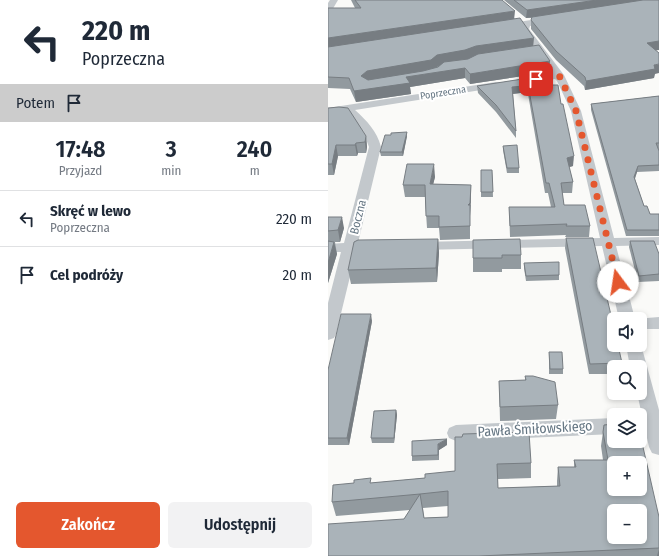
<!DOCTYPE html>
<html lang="pl">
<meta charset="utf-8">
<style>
body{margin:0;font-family:"Fira Sans Condensed",sans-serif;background:#f2f2f3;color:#1f2937;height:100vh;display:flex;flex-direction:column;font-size:15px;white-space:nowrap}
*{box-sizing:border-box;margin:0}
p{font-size:13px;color:#747a83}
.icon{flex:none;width:22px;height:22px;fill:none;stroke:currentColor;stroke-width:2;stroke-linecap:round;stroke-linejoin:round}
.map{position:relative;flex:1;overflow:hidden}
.panel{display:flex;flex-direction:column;background:#fff;width:328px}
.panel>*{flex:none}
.guide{background:#fff;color:#1f2937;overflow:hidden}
.tools{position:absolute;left:279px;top:312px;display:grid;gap:8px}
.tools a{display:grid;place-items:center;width:40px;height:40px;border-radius:6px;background:#fff;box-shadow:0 2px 6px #0003;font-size:20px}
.pin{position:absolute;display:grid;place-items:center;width:34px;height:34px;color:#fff;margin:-17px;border-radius:8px;box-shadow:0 2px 6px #0006}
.me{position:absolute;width:44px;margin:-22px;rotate:346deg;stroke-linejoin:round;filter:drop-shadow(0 0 3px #0008)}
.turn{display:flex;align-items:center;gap:14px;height:84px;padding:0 16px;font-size:18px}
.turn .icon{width:52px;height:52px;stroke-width:2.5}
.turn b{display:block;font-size:28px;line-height:34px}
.then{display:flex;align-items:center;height:38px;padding:0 16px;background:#0003;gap:8px;font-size:15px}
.eta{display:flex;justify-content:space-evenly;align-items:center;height:68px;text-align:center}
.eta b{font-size:24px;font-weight:600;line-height:28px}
.action{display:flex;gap:8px;margin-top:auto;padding:8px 16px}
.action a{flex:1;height:46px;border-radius:6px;background:#e4572e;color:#fff;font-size:16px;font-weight:600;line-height:46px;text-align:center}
.action a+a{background:#f2f2f3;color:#1f2937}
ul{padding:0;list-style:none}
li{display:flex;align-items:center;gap:12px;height:56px;padding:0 16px;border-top:1px solid #e0e1e3}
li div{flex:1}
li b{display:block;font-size:15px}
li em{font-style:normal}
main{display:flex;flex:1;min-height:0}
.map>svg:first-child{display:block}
</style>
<main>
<section class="panel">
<div class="guide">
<div class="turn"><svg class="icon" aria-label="left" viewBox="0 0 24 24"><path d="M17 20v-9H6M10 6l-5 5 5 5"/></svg><div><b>220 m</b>Poprzeczna</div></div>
<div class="then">Potem<svg class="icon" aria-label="arrive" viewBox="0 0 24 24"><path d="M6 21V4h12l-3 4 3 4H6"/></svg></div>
</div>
<div class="eta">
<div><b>17:48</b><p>Przyjazd</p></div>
<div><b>3</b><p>min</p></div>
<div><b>240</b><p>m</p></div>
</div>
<ul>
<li><svg class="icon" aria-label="left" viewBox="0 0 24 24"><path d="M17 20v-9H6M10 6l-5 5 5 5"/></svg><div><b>Skręć w lewo</b><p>Poprzeczna</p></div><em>220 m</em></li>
<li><svg class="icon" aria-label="arrive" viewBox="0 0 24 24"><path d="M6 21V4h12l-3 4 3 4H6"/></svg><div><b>Cel podróży</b></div><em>20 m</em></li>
</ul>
<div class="action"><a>Zakończ</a><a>Udostępnij</a></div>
</section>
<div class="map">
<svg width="331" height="556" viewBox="0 0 331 556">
<rect width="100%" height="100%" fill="#fafaf8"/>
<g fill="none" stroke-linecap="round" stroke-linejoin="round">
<!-- minor -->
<g fill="#c3c8cc" fill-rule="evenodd">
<path d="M2,0h8l-7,12h-3v-9z"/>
<path d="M223,17l3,1 1,2 -1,2 -24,4 -1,3 35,46 17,36 33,127 45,-1v8l-43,1 19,73 24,-2v12h-19v-10h-21l-17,-73 -183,4 -5,-1 -2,-3 2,-3 5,-1 181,-4 -29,-127 -14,-30 -2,-2 -33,5 -4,-1 -1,-2 1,-2 34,-6 -31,-44v-2l-17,3 -4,-3 4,-3z"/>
<path d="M168,82l4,1 1,2 -1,2 -145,23c12,11 22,21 26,37l-23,96 20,1 2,3 -2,3 -22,2 -20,82 -2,4 -6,2v-37l13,-51h-13v-8l16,-1 25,-96 -6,-16 -18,-19 -17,2v-6z"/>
<path d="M312,341l19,69v45l-7,-2 -3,-6 -12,-54h3v-26h-10l-4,-22h14z"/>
<path d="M286,418v16l-158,7 -7,-3 -2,-5 2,-5 7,-3z"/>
</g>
</g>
<!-- wall -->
<g fill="#929a9f" fill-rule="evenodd">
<path d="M23,0h151l31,46 16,26 -79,12 -5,-6 -55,9 1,7 -55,8 -6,-13 -22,-1v-80h27z"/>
<path d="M176,0h155v50h-3l-2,28 -69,12 -1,-4 -28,-26 -25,-31v-11h-5z"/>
<path d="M214,76v7l-2,2 21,19 12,62 -4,1 4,15 -1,11h-10l2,12 26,21 -1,11h-24l1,-2 -56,2 -1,-30h42l-3,-14h-3l-17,-99v-2l-15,2 3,37v7l-20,-26 -18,-19 -1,-7z"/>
<path d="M331,96v53h-1l1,2v20l-22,1 -2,7 9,27 6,8h9v22h-33l-35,-126v-6z"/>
<path d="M0,108l38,28 1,11 -1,6h-8l-1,3h-19l-4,19h-6z"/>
<path d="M79,136l-4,20h-22l-1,-4z"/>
<path d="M175,146l16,22v5h-12l-4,-23z"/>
<path d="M153,170h11l1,27h-12z"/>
<path d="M107,177l-2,7 38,1v12l-1,19v23l-30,1 -1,-12h-12l-2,-31h-20l-2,-12z"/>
<path d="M0,217l16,11 -4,14h-5l2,12 -9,29z"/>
<path d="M238,238l56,125v4h-8v7h-25l-24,-126z"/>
<path d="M110,239l1,14 -2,29 -86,2 -3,-14z"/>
<path d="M145,240l48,15v14h-19v3h-29z"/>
<path d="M302,241l29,13v27l-21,1 -9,-35z"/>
<path d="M196,263l35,12v5l-33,1 -2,-13z"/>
<path d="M44,321l-23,124h-21v-75z"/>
<path d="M221,352l14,17v5h-14z"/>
<path d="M197,376l33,29 -2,14 -56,2 -1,-40 26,-1z"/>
<path d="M68,410l1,5 -3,28h-22l-1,-5z"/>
<path d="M276,425l55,92v39h-331l76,-37 6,-9 -74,6 -4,-14 40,-19 53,-5 30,-7v-34l76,26v15l-33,1v9l59,-2v-5l1,-14h16v-7h29l-2,-14zM120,506v11l-24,1 -1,-10z"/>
<path d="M119,445l-8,5v10l-27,1v-5z"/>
</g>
<!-- shaded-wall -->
<g fill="#777d82">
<path d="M269,0h55l-126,18 1,-8z"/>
<path d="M187,11l-1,9 -186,28v-10z"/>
<path d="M206,38l-1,10 -95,18 -7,5 -62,11 -8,-6 6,-5 109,-25z"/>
<path d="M331,41v9l-13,2 1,-9z"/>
<path d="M222,61l-1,11 -79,12v-10z"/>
<path d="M331,64v9l-4,1 -1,4 -69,12 1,-9z"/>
<path d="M137,68v10l-55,9 1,7 -55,8 -2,-11 52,-14z"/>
<path d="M214,76v7l-8,8 -6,-6z"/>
<path d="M200,85v7l-16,2v-7z"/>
<path d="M79,132v4l-4,20 -1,-4z"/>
<path d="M38,136l1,11 -1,6 -1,-11z"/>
<path d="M28,143l2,10 -1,3 -2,-11z"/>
<path d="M8,145l2,11 -4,19 -2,-11z"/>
<path d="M246,156l-1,10 -7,2 1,-10z"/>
<path d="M106,164l1,13 -5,20v-13z"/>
<path d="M310,166l-1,6 -4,11 1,-6z"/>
<path d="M143,185v12l-1,19v23v-23l-2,-11z"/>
<path d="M14,217l2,11 -4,14 -2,-12z"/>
<path d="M110,239l1,14 -2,29 -1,-14z"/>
<path d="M6,242l3,12 -9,29v-20z"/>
<path d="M43,314l1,7 -23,124 -2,-7z"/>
<path d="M68,410l1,5 -3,28v-5z"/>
<path d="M119,439v6l-8,5v10l-1,-16z"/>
<path d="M331,549v7h-2z"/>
</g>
<!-- building -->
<g fill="#aab3b9" stroke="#777d82" fill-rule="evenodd">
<path d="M27,0h147l13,11 -187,27v-30h33z"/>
<path d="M186,0h83l-70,10z"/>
<path d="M315,0h16v41l-12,2 12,10v11l-5,1 1,4 -69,12 -1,-4 -29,-26 -25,-31 1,-3z"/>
<path d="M192,18l14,20 -58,8 -11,4 -28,5 -6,5 -64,11 -6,5 7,4 55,-9 15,-4 6,-5 24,-3 10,-5 61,-9 11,16 -80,13 -5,-6 -59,9 4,6 -56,8 -5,-13 -21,-1v-30z"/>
<path d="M214,76l-8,9 -22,2 4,44 -20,-26 -19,-19z"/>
<path d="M200,85h30l3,19h2l11,52 -7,2 6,24 -12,1 3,22h21l5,21h-24l1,-2 -57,2 -1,-19h46l-6,-24h-3z"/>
<path d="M331,96v47h-3l3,8v14l-21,1 -4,11 10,29h3l3,8h9v16h-32l-36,-126z"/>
<path d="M11,107l9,1 18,28 -1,6 -9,1 -1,2h-19l-4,19h-4v-56z"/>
<path d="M79,132l-5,20h-22l5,-17h6v-2z"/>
<path d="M189,145l2,23h-12l-4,-22z"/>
<path d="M79,164h27l-4,20 41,1 -1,18 -2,2h2v21l-31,1v-11h-13l-1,-31h-22z"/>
<path d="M153,170h11l1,22h-12z"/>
<path d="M0,217h14l-4,13 -10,1z"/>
<path d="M238,238h27l21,90v17h4l4,18 -32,1z"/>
<path d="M110,239l-2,29 -88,2 6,-28 4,-2z"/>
<path d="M192,239l1,16h-19v3h-29v-18z"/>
<path d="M0,241l6,1 -6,21z"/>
<path d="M302,241h24l5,13v20l-20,2z"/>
<path d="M231,262v13l-33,1 -2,-13z"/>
<path d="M13,314h30l-24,124h-19v-68z"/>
<path d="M221,352h13l1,17h-13z"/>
<path d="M197,376h8l22,6 3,23 -58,2 -1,-26 27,-1z"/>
<path d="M68,410l-2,28h-23l3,-27z"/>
<path d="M286,424v17h26v-7l19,83v31l-180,8h-151v-32l76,-5 16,-25 -88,8 1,-17 21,-2v-3l17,-2 -1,5 55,-5v-4l30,-3v-34h7l1,-3 66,-2 2,31 -34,1 1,24 62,-2 -2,-19h18l-2,-7h34l-5,-28 1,-7zM286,463h26v26h-26zM120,491v26l-24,1 -4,-24zM286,511h26v26h-26z"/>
<path d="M119,439l-9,5v11l-26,1v-15z"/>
</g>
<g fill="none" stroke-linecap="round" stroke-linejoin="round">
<!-- route -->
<path stroke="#e4572e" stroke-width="7" stroke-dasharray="0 12.6" d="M208,79l23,-4 17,36 42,171"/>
</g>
<g text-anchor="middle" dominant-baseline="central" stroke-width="4" stroke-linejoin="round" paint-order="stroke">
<!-- far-street labels -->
<g font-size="10" fill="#657683" stroke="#fff">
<text transform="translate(115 93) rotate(-9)">Poprzeczna</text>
</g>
<!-- street labels -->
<g font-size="12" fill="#657683" stroke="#fff">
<text transform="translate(30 217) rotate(-76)">Boczna</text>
</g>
<!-- near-street labels -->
<g font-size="14" fill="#657683" stroke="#fff">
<text transform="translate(207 429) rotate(-3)">Pawła Śmiłowskiego</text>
</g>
</g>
</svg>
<div class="tools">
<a><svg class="icon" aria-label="sound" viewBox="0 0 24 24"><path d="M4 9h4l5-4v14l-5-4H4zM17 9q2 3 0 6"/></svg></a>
<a><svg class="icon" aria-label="search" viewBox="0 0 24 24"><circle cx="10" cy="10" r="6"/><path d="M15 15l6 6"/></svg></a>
<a><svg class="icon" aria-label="layers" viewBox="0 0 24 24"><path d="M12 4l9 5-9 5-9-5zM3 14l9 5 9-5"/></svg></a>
<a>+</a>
<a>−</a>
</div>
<div class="pin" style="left:208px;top:79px;background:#d93025"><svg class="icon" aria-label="arrive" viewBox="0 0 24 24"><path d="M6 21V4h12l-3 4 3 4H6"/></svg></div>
<svg class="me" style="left:290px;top:282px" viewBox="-20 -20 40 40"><circle r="19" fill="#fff"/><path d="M0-13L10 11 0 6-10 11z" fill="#e4572e"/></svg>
</div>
</main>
